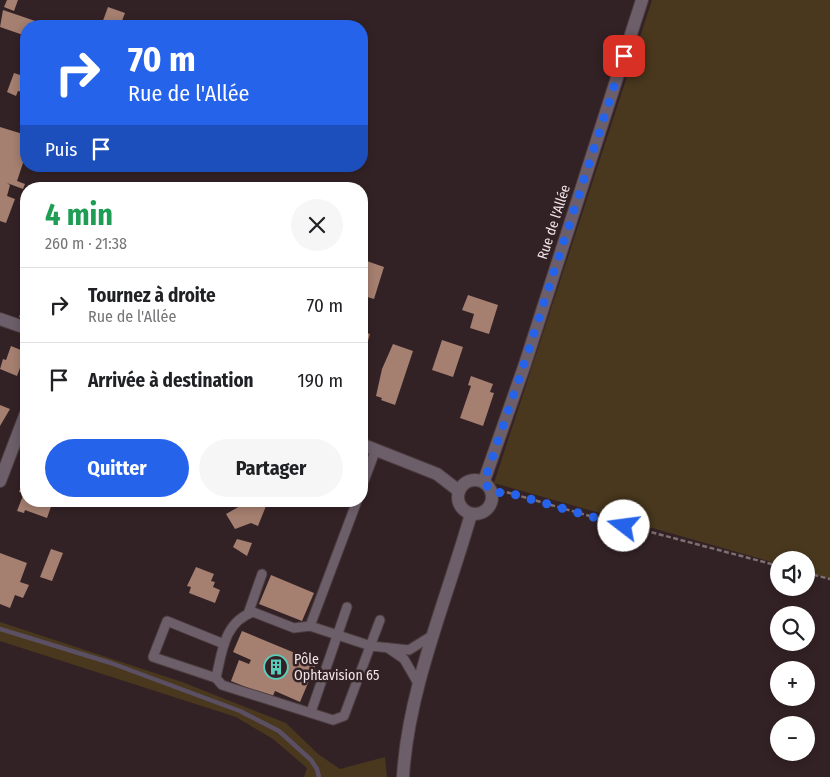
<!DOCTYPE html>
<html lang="fr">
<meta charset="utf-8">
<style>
body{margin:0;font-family:"Fira Sans Condensed",sans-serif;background:#f6f6f6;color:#202124;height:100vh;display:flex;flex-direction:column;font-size:19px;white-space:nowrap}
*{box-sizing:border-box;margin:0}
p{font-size:16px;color:#757577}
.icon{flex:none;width:28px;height:28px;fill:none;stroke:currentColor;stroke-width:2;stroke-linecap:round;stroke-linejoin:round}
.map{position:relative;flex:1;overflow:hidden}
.sheet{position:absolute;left:20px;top:182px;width:348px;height:325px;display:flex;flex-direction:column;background:#fff;border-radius:20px;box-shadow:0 2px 8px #0003}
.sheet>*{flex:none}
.banner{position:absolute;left:20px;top:20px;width:348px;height:152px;border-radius:20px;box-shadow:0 2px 8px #0003;background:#2563eb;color:#fff;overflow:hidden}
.tools{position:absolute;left:770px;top:551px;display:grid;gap:10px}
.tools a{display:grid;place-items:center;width:45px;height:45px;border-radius:50%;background:#fff;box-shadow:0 2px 8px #0003;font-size:25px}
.pin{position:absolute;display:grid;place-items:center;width:42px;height:42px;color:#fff;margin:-21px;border-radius:10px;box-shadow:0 2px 8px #0006}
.me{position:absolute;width:55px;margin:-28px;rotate:285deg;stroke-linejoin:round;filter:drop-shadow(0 0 4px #0008)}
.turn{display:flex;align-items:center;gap:18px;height:105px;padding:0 25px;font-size:22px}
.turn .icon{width:65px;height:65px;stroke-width:2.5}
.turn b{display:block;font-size:35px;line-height:42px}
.then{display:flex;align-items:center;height:48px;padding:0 25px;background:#0003;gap:10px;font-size:19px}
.round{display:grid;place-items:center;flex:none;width:52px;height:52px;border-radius:26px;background:#f6f6f6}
.head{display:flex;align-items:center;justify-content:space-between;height:85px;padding:0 25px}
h1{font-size:30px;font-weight:700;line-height:38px;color:#1e9e55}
.action{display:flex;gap:10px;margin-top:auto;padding:10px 25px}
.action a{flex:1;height:58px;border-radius:30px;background:#2563eb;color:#fff;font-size:20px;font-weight:700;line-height:58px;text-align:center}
.action a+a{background:#f6f6f6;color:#202124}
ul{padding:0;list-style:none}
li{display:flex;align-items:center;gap:15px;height:75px;padding:0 25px;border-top:1px solid #e0e0e0}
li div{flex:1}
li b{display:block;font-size:19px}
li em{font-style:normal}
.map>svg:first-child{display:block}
</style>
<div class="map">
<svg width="830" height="777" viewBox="0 0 830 777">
<rect width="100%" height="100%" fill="#332225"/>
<!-- green -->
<g fill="#49381e">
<path d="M652,0h178v579l-24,-7v-12h-27v4l-285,-81z"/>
<path d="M0,622l182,60 104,41 32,31 22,15 45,-12 2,20h-83l3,-9 -34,-29 -37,-22 -236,-76z"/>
</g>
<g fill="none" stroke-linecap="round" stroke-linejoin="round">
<!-- stream -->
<path stroke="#5b5063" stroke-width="4.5" d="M0,629l111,34 129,48 39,20 32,29 6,9 2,8"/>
</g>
<!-- building -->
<g fill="#a57f70">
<path d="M7,0h11l-4,11 -10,-4z"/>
<path d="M108,7l17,6 -5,13h-19z"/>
<path d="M3,10l47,16h-24v10l-26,-9z"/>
<path d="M14,73l12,4v16l-8,-2 -2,5 -9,-4z"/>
<path d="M0,127l26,8v19l-9,27 8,3 -2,5 -16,-6 3,2 -3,11 8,3 -9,24 -6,-2z"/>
<path d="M361,259l23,8 -10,32 -13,-4z"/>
<path d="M468,295l30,10 -9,29 -19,-6 4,-14 -12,-4z"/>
<path d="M22,310l4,1v8l-7,-2z"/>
<path d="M361,331l9,3 -8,27h-1z"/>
<path d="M442,340l21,7 -10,30 -21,-7z"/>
<path d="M393,344l20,7 -18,54 -14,-5 1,-2 -6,-2 6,-27z"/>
<path d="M11,346l15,6 -9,24 -17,-7 3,-10 3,1z"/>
<path d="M471,376l22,8 -3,8 4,1 -11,33 -23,-8 11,-32 -3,-1z"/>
<path d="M0,405l10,4 -10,17z"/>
<path d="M26,472v29h27l-6,17 -22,-8 -1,3 -7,-2 7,-18 -5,-1z"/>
<path d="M242,501h26l-10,25 -7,-3 -16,6 -9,-15 14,-8z"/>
<path d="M237,539l15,4 -5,13 -14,-9z"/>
<path d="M51,549l12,4 -11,28 -12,-4z"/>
<path d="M0,553l27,10 -7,19 9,3 -6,13 -8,-3 -5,13 -10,-4z"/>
<path d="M196,567l18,7 -3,7 4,1 -2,5 7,3 -5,13 -26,-10 2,-6 -4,-1z"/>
<path d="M271,575l43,18 -12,28 -43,-17z"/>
<path d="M242,631l65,27 2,-5 10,4 -5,12 7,3 -2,7 -8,-3 -11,26 -25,-11 -3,7 -41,-17 8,-21 10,4 2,-4 -18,-8z"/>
</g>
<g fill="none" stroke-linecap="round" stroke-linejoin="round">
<!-- service casing -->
<g stroke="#4d3d40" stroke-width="11">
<g id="service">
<path d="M361,489l15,-40"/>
<path d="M248,614l14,-40"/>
<path d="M380,620l-36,96 -11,4 -111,-35 -6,-7c6,-26 8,-56 37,-66l41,16 16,-2 61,20 38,4 24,-15"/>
<path d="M310,626l47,-125"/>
<path d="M388,648l16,11 15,26"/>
<path d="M216,678l-63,-21 14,-36 57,23"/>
<path d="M311,712l36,-105"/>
</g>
</g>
<!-- minor casing -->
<g stroke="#4d3d40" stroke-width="14">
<g id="minor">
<path d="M0,481l26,-68"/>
<path d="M484,481l41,-117 117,-364"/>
</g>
</g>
<!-- tertiary casing -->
<g stroke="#4d3d40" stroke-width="14">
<g id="tertiary">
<path d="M0,319l26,9"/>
<path d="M361,444l76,30 22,17"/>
<circle cx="475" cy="497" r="17"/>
<path d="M403,777c5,-88 44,-178 68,-263"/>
</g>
</g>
<!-- path -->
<g stroke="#7d6e70" stroke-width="2.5" stroke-dasharray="5 2.5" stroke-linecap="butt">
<path d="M492,493l14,-1 80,23 193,51"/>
<path d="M806,573l24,6"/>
</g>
<!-- service -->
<use href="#service" stroke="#6d5f6a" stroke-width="9"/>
<!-- minor -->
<use href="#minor" stroke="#6d5f6a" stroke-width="12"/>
<!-- tertiary -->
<use href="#tertiary" stroke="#6d5f6a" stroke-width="12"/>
</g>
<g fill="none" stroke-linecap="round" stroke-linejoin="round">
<!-- route -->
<path stroke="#2563eb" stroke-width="9" stroke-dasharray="0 16.2" d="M624,56l-100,308 -40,118 8,11 14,-1 118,34"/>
</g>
<!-- icons -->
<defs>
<g id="building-ring" transform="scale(1.25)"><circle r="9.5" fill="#332225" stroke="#5bcebc" stroke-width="1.5"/><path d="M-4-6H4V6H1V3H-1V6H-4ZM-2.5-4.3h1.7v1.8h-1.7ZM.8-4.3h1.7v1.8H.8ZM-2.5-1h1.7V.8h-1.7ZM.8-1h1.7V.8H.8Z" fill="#5bcebc"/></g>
</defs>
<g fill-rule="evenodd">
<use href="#building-ring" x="276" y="667"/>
</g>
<g text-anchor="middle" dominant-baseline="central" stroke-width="5" stroke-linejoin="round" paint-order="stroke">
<!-- street labels -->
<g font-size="14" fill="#f0e4e6" stroke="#332225">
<text transform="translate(554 222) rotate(-72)">Rue de l'Allée</text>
</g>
<!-- poi labels -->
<g font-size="14" fill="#f0e4e6" stroke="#332225" text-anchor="start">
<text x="294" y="659">Pôle<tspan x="294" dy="16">Ophtavision 65</tspan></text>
</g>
</g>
</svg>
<div class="tools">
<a><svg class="icon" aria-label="sound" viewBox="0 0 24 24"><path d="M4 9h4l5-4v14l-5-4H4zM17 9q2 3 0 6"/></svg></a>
<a><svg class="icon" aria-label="search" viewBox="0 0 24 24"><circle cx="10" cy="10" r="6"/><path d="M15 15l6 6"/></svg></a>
<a>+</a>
<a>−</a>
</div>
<div class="pin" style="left:624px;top:56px;background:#d93025"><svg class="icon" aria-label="arrive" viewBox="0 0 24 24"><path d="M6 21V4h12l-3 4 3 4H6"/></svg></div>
<svg class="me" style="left:624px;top:526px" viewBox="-20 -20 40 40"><circle r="19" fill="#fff"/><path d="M0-13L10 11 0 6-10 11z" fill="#2563eb"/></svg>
<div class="banner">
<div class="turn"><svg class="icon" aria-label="right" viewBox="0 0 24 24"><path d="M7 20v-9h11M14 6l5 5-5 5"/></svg><div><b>70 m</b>Rue de l'Allée</div></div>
<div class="then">Puis<svg class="icon" aria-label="arrive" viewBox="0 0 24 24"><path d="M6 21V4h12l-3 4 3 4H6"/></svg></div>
</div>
<section class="sheet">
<div class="head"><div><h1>4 min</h1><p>260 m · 21:38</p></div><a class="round"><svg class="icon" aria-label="close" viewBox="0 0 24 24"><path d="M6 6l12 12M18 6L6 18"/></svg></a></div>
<ul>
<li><svg class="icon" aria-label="right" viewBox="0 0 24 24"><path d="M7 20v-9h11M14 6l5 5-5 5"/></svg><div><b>Tournez à droite</b><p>Rue de l'Allée</p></div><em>70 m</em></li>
<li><svg class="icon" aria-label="arrive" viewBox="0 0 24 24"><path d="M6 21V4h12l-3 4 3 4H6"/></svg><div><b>Arrivée à destination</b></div><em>190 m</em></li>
</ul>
<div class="action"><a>Quitter</a><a>Partager</a></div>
</section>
</div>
